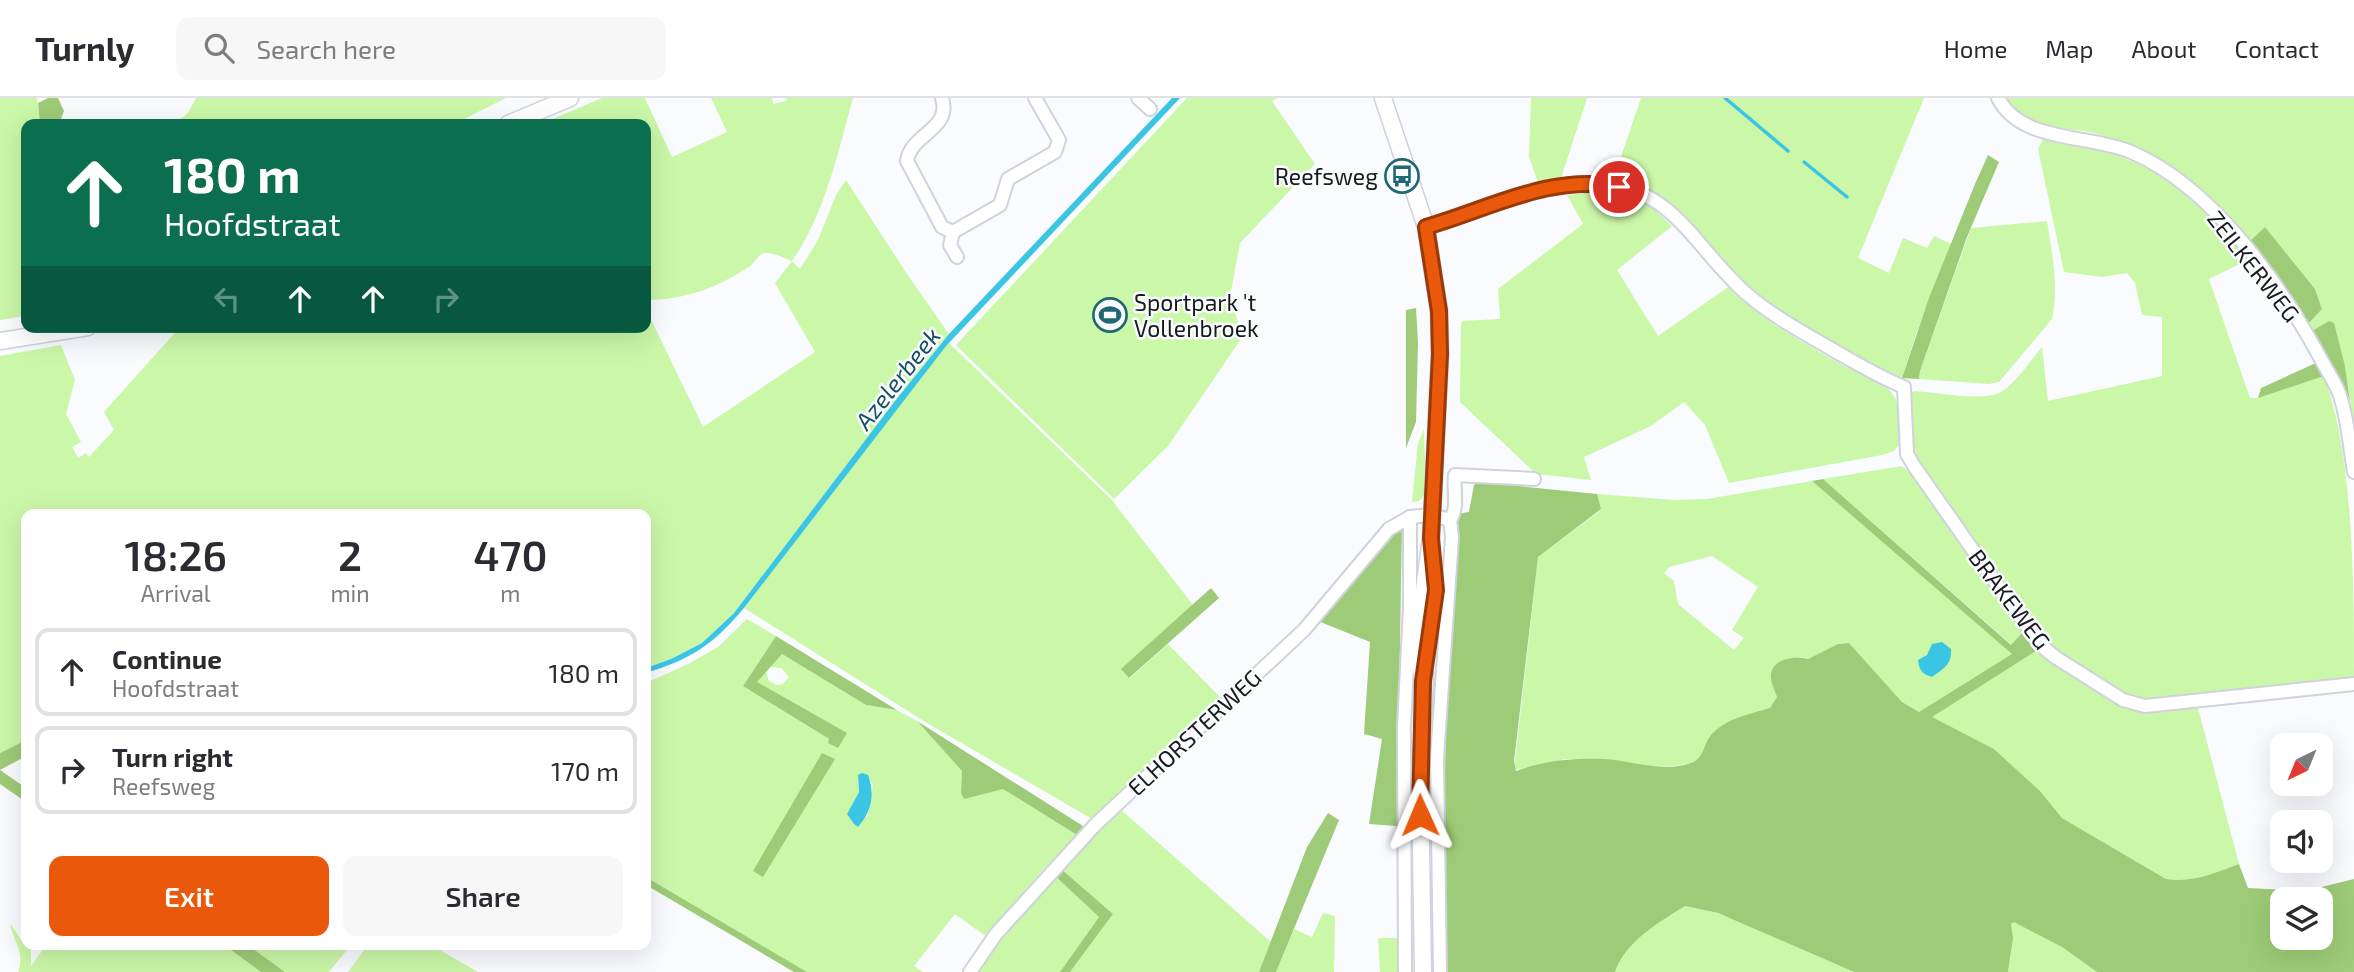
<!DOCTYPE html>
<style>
body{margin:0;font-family:"Exo 2",sans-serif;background:#f7f7f7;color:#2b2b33;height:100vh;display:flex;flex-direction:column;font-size:26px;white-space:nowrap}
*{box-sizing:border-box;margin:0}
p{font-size:23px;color:#7c7c81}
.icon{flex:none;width:38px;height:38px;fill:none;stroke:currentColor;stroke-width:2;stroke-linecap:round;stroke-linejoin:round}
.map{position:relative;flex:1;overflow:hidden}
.drawer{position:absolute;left:21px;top:411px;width:630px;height:441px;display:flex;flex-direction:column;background:#fff;border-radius:14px;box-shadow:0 7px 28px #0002}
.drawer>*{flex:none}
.hud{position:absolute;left:21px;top:21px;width:630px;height:214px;border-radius:14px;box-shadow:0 7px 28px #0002;background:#0b6e4f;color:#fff;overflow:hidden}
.needle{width:46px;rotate:223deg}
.controls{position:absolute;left:2270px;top:635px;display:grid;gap:14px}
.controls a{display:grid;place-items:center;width:63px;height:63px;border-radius:14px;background:#fff;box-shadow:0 7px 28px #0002;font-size:35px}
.pin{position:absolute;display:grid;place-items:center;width:60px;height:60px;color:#fff;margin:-30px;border:4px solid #fff;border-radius:50%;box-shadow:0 2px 7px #0007}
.me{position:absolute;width:77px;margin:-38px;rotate:359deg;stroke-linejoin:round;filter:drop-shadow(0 0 5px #0008)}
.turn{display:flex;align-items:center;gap:24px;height:147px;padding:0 28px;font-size:32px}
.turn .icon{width:91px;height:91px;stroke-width:2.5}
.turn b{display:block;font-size:49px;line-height:60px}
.lanes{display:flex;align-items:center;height:66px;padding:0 28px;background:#0003;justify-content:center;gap:35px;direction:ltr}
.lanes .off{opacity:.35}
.eta{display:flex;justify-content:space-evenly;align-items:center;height:119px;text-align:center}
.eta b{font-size:42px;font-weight:600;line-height:49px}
.primary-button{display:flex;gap:14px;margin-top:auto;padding:14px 28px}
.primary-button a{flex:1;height:80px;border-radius:14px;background:#ea580c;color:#fff;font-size:28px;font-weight:600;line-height:80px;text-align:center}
.primary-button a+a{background:#f7f7f7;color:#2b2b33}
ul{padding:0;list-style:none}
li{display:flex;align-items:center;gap:21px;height:88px;margin:0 14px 10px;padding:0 14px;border:4px solid #e1e1e2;border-radius:14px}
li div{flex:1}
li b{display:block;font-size:26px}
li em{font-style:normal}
header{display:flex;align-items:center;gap:42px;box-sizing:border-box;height:98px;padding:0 35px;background:#fff;border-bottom:2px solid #e1e1e2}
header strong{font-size:33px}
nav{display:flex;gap:38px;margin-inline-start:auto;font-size:24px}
.search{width:490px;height:63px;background:#f7f7f7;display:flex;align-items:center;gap:18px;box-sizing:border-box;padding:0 24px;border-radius:14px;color:#7c7c81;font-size:26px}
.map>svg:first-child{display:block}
</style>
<header>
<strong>Turnly</strong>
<div class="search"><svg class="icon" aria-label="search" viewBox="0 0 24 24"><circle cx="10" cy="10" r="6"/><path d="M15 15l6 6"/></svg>Search here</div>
<nav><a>Home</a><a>Map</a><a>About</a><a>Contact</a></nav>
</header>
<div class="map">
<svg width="2354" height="874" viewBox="0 0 2354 874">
<rect width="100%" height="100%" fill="#fafbff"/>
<!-- green -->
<g fill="#cbf7a8" fill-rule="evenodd">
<path d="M0,0h37l3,26h-14v192l-26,4z"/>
<path d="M196,0h310l-52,26h-280l14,-11z"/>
<path d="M602,0h43l27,59 55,-25 -16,-34h61l1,6 14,-3 -1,-3h67c-15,54 -28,116 -61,163l8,8 18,-29 18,-45 10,-15 61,94 42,60 -54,67 -161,212 -32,30 -31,16 -25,9v-154h-620v226l-26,13v-397l61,-11 14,35 -9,34 15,28 -9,5 6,11 8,-5 3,4 25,-27 -10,-18 76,-85h466v-18l57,118 112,-75 -40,-69 17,-22c-8,-3 -19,-9 -27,-8 -7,1 -10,10 -16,14 -33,21 -64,33 -103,33v-176h-105z"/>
<path d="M1187,0h90l-5,3 43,63 -75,79 -9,48 10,48 -73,107 -54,53 -158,-154z"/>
<path d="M1531,0h56l-28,86 -19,4 -11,-31z"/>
<path d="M1641,0h283l-66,160 31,15 14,-35 24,10 7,-12 17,8 -36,93 -13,41 -10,-1 -69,-35 -78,-53 -54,-60 -79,-46z"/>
<path d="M2003,0h351v325l-9,-57 -16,-45 -17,10 -4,-7 14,-15 -7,-20 -50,-62 -15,14c-39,-45 -89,-85 -146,-105 -25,-10 -54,-4 -79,-15 -8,-4 -16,-16 -22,-23z"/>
<path d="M2044,39l18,6 35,4 60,25 39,28 54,59 -41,20 41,119h8l66,-22c30,81 30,212 30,302l-215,23 -14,-5 -80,-53 -127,-178 -8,-19 -2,-50 6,-5c21,1 69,11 87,1 16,-10 29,-31 41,-45l6,54 114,-25v-59l-20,-2 -7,-32 -8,-10 -25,4 -38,-5 -26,-123z"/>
<path d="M1587,95l48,4 13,7 24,22 -55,44 41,66 70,-49c32,32 72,54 111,76 16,10 45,17 55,33 8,13 5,33 6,48l-6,7 -12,4 -153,28 -24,-58 -21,-23 -33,24 -67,31 7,23 -55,-6 -76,-72 1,-78 1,-3 38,-2 -2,-30 85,-65 -16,-29z"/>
<path d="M2047,123c5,32 12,66 5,98l-53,63 -10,2 -70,-5 1,-8 51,-143z"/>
<path d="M947,243l164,158 82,106 -71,65 8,8 38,-34 56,57 -132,118 -165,-96 -183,-115z"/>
<path d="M1424,331l2,65 -7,7 -7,1 6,-59z"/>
<path d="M1902,368l11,10 109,157 -10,12 -189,-166z"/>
<path d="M1812,383l201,173 -94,58 -17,-10 -53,-59 -11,1 -30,15 -8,-2 -26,32 3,8 -7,11 -33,10 -28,19 -9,21 -8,5 -17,3 -22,1 -47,-8h-41l-51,11 24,-213 63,-47 -4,-16 78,6 32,-1zM1712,458l46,31 -26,43 12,8 -10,12 -56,-46 -4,-23 -10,-8 5,-6z"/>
<path d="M747,521l29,17 -33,50 87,54 -2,3 18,-10 -90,-51 10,-10 3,9 8,4 6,-1 6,-7 -8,-9 -11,-1 12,-13 84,51 31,5 20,11 45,50 -1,22 42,-4 74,46 -37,38 -52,65 -33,-24 -41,52 9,6h-116l-161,-95v-194l42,-19 30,-17zM858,677l10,2 5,8 -6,32 -20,-3 12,-22z"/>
<path d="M2036,553l80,53 19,7 63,-3 41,156c-24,9 -47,19 -73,15l-104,-61 -22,-27 -46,-42 -63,-32z"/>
<path d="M1120,711l151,133 -12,30h-189l43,-58 -53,-46z"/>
<path d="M1054,777l45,42 -39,55h-83l26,-36z"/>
<path d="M1685,808l33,7 136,59h-239c11,-31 43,-49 70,-66z"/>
<path d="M1323,815l12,3 -1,56h-58l18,-43 18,8z"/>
<path d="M2014,823l48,26 35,25h-89l3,-16v-32z"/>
<path d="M10,825l14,21 7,5v17l15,-21h178l37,27h-243c8,-21 -6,-31 -8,-49z"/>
<path d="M1378,840h20v34h-18z"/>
<path d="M248,847h103l-22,27h-44z"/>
<path d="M368,847h63l47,27h-130z"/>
</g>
<!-- forest -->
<g fill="#9ecb77" fill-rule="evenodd">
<path d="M48,0h10l6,13 -5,13h-19l-2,-21z"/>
<path d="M1988,57l11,7 -32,75 -47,134 -1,8 -17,-1 27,-80 46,-114z"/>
<path d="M2265,129l50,62 7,20 -14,15 -58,-83z"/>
<path d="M1416,210l2,35 -2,79 -10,26v-138z"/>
<path d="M2329,223l5,2 11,43 5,35 -38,-70z"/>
<path d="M2318,264l6,14 -66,22 3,-10z"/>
<path d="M1823,381l188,166 11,-12 14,18 -104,66 62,32 46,42 22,27 104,61c26,4 49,-6 73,-15l9,24 57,3 49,-12v93h-257l-35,-25 -48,-25 -3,2 2,14 -5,34h-154l-136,-59 -33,-7c-27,17 -59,35 -70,66h-170l-2,-88 3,-163 3,-103 7,-104 13,-2 5,-27 4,-3 119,12 4,15 -63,48 -24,204 2,10c30,-11 57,-13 89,-12 28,2 58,14 86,4 14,-5 12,-20 21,-29 15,-16 38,-20 58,-26l7,-11c-2,-6 -7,-16 -6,-22 1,-17 25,-19 37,-16l30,-15 11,-1 53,59 17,10 93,-58 -200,-173zM2282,802h38v38h-38z"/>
<path d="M1402,424l-5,304 -28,-2 13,-85 -18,-5 6,-92 -52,-21z"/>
<path d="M1211,490l8,10 -90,80 -8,-9z"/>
<path d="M776,538l121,74 -31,-5 -84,-51 -25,28 90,51 -9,15 -10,-5 1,-4 -86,-53z"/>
<path d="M917,623l166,105 -6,9 -74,-46 -39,10 -3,-6 1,-22z"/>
<path d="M26,642v16l-26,14 26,18v14l-26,-18v-31z"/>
<path d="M822,655l13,6 -72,118 -10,-6z"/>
<path d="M1328,715l11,7 -63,152h-17l48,-125z"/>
<path d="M1060,770l53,46 -43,58h-10l39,-55 -45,-42z"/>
<path d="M646,779l161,95h-13l-148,-87z"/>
<path d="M224,847h24l37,27h-24z"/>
</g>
<!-- water -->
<g fill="#3bc5e5">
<path d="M1172,0h8l-234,248 -202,262c-31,37 -53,51 -98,65v-5l25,-9 31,-16 32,-30 161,-212 54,-67z"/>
<path d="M1942,544l9,7c1,16 -8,20 -19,28 -10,-3 -13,-7 -14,-17l9,-5 5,-11z"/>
<path d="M862,675l6,2c7,19 4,36 -10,52l-4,-3 -7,-10 12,-22 -1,-17z"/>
</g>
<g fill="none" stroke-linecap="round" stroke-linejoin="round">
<!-- stream -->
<g stroke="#3bc5e5" stroke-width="3.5">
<path d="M1725,0l63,53"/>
<path d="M1804,64l43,35"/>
</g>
<!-- minor casing -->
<g stroke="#d0d2dc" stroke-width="16">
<g id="minor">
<path d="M942,0c10,32 -31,35 -35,63l35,66 11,5 47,-27 8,-26 47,-27 4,-12 -24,-42"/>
<path d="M1138,0l12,11"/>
<path d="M1998,0c23,45 91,36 133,54 82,35 150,133 191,209 6,12 16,25 19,38 7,23 9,49 13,73"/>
<path d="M1426,129c55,-15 105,-41 164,-43 82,-3 105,66 158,111 26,22 56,38 85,55 23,13 46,27 71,37l3,67 7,12 113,161 17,21 11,9 68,43 22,6 209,-22"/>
<path d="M953,134l-3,13 7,12"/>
<path d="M1450,422c9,-12 3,-30 5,-45l79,4"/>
<path d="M970,874l26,-38 99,-109 209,-195 85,-101 21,-12 22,-2 18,5"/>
<path d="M1405,874l-1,-245 6,-120v-90"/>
<path d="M1440,874l-3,-214 15,-221 -2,-17"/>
</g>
</g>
<!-- major casing -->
<g stroke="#d0d2dc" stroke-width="19">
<g id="major">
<path d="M1383,0l43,129 13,84 1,43 -9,184 -13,97 1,22 4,24"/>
<path d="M508,26l62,-26"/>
<path d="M0,243l88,-14"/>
<path d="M1431,525l5,-33 -2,-21"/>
<path d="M1423,874l-3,-183 5,-116"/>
</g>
</g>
<!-- minor -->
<use href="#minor" stroke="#fff" stroke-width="12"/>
<!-- major -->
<use href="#major" stroke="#fff" stroke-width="16"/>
</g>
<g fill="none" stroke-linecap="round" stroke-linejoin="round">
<!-- route casing -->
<g stroke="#983908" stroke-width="18">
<path id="route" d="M1420,717l3,-134 13,-91 -5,-52 9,-184 -1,-43 -13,-84c63,-18 126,-54 193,-40"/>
</g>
<!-- route -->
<use href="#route" stroke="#ea580c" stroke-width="12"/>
</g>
<!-- icons -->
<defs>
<g id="bus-ring" transform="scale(1.75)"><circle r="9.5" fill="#fafbff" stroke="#1f6775" stroke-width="1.5"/><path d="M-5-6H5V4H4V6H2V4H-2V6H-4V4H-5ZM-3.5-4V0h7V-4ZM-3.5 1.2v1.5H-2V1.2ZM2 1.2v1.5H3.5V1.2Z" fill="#1f6775"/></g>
<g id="stadium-ring" transform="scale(1.75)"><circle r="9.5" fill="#fafbff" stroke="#1f6775" stroke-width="1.5"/><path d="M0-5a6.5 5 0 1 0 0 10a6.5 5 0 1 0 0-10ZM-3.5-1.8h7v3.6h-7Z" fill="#1f6775"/></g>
</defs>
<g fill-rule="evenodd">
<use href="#bus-ring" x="1402" y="78"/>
<use href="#stadium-ring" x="1110" y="217"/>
</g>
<g text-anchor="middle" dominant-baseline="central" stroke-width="5" stroke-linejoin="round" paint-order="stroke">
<!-- poi labels -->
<g font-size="23" fill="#191a1e" stroke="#fafbff" text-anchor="end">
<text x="1378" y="78">Reefsweg</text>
<text x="1134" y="204" text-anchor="start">Sportpark 't<tspan x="1134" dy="26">Vollenbroek</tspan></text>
</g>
<!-- street labels -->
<g font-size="23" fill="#191a1e" stroke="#fafbff">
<text transform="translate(2254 168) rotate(52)">ZEILKERWEG</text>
<text transform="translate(2010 501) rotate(53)">BRAKEWEG</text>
<text transform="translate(1194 634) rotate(-43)">ELHORSTERWEG</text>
</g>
<!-- water labels -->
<g font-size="24" font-style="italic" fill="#174f5d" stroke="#fafbff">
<text transform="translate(897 280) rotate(-52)">Azelerbeek</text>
</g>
</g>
</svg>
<div class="controls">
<a><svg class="needle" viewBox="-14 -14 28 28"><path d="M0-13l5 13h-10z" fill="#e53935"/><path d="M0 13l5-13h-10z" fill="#7c7c81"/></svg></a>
<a><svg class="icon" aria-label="sound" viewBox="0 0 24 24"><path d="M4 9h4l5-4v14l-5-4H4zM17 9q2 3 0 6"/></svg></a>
<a><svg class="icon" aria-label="layers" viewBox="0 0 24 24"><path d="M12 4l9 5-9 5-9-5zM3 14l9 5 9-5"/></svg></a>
</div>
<div class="pin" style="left:1619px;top:89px;background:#d93025"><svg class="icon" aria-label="arrive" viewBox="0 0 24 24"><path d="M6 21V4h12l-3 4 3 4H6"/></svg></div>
<svg class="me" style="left:1420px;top:717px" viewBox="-20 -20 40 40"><path d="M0-17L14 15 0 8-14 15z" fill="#ea580c" stroke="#fff" stroke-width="4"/></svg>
<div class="hud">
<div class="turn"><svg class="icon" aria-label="ahead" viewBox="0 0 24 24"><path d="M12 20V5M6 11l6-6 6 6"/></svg><div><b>180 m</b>Hoofdstraat</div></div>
<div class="lanes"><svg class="icon off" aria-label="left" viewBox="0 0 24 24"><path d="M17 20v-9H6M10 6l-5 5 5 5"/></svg><svg class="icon" aria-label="ahead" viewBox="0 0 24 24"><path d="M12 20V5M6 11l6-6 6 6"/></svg><svg class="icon" aria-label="ahead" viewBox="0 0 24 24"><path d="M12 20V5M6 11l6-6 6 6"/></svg><svg class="icon off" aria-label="right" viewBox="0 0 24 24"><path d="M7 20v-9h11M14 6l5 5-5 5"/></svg></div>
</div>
<section class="drawer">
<div class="eta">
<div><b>18:26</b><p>Arrival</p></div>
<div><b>2</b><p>min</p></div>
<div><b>470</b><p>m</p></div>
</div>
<ul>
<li><svg class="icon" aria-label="ahead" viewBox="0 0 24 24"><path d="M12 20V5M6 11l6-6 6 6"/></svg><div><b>Continue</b><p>Hoofdstraat</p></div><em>180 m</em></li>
<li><svg class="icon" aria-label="right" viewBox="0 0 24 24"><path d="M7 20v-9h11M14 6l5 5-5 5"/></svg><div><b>Turn right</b><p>Reefsweg</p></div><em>170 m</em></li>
</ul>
<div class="primary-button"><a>Exit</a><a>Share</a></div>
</section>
</div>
